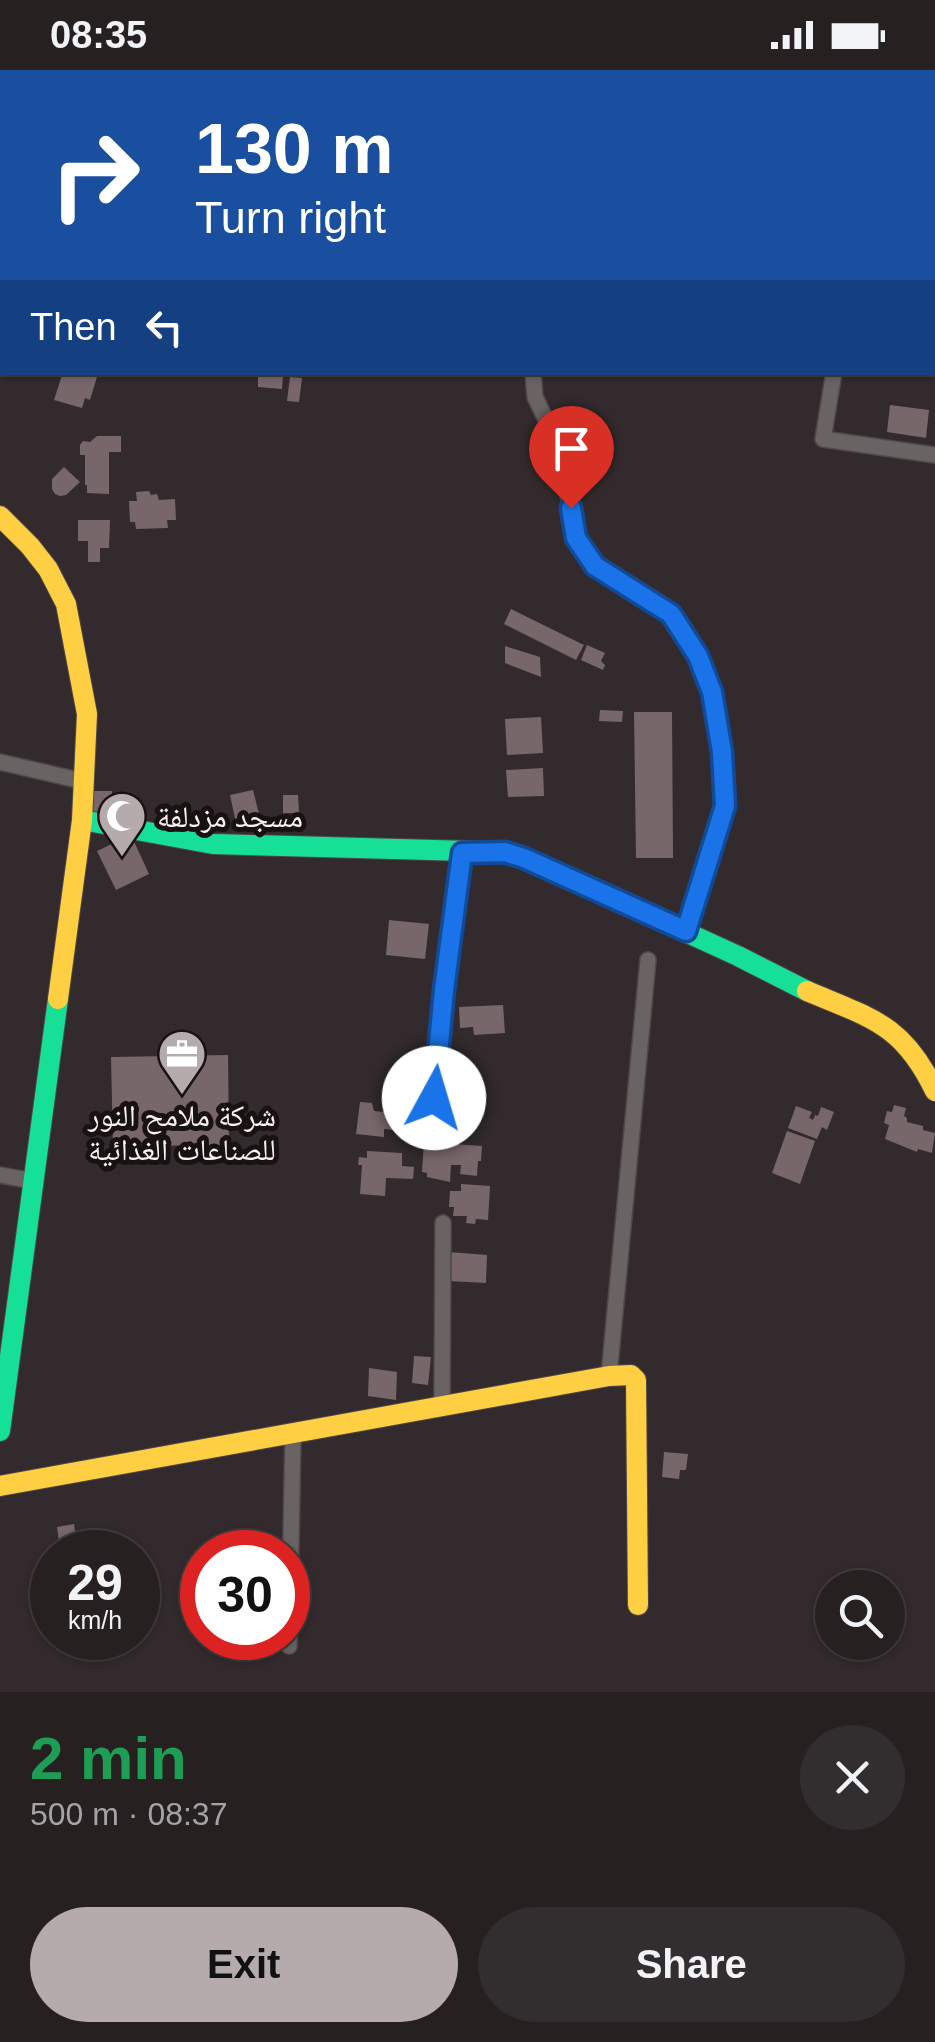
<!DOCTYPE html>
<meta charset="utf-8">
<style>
body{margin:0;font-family:Arial,"Noto Naskh Arabic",sans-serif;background:#322d2e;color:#f1f3f6;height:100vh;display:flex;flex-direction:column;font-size:38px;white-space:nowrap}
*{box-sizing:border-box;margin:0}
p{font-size:32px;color:#a4a3a5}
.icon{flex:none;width:55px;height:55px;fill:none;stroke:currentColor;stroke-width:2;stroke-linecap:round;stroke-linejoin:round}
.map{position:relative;height:1622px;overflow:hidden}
.sheet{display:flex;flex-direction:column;background:#262021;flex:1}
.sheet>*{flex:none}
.guide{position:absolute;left:0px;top:0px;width:935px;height:305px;box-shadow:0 2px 8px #0004,0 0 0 2px #423e3f;background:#1a4fa0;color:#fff;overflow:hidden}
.tools{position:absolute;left:815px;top:1500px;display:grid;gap:20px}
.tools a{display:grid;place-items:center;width:90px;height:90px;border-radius:50%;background:#262021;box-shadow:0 2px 8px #0004,0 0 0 2px #423e3f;font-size:50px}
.speed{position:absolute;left:30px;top:1460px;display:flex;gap:20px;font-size:50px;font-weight:700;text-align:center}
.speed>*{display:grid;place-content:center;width:130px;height:130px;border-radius:50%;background:#262021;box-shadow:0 2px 8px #0004,0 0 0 2px #423e3f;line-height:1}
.speed small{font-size:25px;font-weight:400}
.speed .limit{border:15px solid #d22;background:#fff;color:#111}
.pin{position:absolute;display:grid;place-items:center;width:85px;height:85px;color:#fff;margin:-102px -42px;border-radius:50% 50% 50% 0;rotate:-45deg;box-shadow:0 0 10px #0007}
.pin .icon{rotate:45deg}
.me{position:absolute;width:110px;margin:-55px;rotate:6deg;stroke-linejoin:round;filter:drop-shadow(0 0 8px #0008)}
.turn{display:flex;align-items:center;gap:35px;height:210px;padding:0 30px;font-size:45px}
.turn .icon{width:130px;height:130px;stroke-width:2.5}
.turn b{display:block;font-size:70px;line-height:85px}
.then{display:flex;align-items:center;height:95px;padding:0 30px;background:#0003;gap:20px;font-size:38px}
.round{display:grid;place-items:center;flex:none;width:105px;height:105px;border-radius:52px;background:#322d2e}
.summary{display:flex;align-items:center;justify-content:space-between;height:170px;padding:0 30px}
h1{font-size:60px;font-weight:700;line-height:75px;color:#1e9e55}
.cta{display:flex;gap:20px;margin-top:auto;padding:20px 30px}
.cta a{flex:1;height:115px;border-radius:60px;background:#b5abad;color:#111;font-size:40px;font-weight:700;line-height:115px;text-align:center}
.cta a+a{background:#322d2e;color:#f1f3f6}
.status{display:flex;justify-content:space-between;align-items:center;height:70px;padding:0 50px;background:#262021;direction:ltr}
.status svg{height:28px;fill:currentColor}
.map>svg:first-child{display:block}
</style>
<div class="status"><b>08:35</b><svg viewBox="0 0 49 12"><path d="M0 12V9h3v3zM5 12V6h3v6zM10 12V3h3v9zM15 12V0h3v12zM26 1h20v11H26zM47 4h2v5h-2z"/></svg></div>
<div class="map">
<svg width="935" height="1622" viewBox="0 0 935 1622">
<rect width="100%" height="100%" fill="#322a2c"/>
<!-- building -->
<g fill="#78676a">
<path d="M63,302h21l13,5 -7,23 -5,-2 -3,10 -28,-8z"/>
<path d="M258,304l25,1 -1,14 -24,-2z"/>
<path d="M290,307l12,1 -3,24 -12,-1z"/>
<path d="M890,335l39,5 -3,28 -39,-6z"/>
<path d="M97,366h24v16h-12v42l-22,-1v-8h-2v-30h-5v-10l3,-4 7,1z"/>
<path d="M64,397l16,15 -14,13 -6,1 -5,-2 -3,-5v-10z"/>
<path d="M149,421l2,4 6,-1 2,6 16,-1 1,21h-9l1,8 -32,1 -1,-7h-5l-1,-21h8l-1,-9z"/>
<path d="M78,450h32l-1,28h-9v14h-12v-21h-10z"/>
<path d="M511,539l73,36 -8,15 -72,-36z"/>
<path d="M587,575l18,8 -4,8 4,4 -2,5 -22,-10z"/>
<path d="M505,576l35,11 1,20 -36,-14z"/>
<path d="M600,640l23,1 -1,11 -23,-1z"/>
<path d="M634,642h38l1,146h-37z"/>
<path d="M541,647l2,36 -36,2 -2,-36z"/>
<path d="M543,698l1,28 -36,1 -2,-27z"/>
<path d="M253,720l7,28 -24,5 -6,-28z"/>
<path d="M92,721h20v10h-10l-1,14 -9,-1z"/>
<path d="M283,725h15l1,18h-16z"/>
<path d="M131,765l18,39 -33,16 -19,-39z"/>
<path d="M389,850l40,4 -4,35 -39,-4z"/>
<path d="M503,935l2,28 -31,2 -1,-8 -13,1 -1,-21z"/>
<path d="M228,985l1,90 -116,1 -2,-89z"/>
<path d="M360,1032l12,1 2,8 30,3 -1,17 -19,-2v8l-28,-3z"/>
<path d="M894,1035l12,3 -2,8 3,2v4l16,4v4l12,3 -3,20 -14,-4 -1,3 -32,-13 4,-14 -5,-2 3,-12 5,1z"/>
<path d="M796,1036l16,6 -3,6 4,2 2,-5 3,1 3,-9 13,5 -7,18 -5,-3 -5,12 -29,-11z"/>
<path d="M787,1061l28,10 -15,43 -28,-11z"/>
<path d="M424,1072l58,4 -1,15h-3l-1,15 -17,-2 1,-9h-10l-1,17 -23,-5v-4l-5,-1z"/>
<path d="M367,1081l35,2v13l12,1 -1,12 -27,-1 -1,18 -25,-2 2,-29h-4l1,-8 8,1z"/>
<path d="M461,1114l29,2 -2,34 -12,-1 -1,5 -9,-1 1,-7h-14l1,-9h-5l1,-16h11z"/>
<path d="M449,1182l38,3 -1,28 -38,-2z"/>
<path d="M414,1286l17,1 -3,28 -16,-2z"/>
<path d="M369,1298l28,4 -1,28 -28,-4z"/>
<path d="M664,1382l24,2 -2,16h-6l-1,9 -17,-2z"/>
<path d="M74,1454l3,23 -17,2 -3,-22z"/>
</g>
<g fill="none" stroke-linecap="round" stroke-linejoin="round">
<!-- street casing -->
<g stroke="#4f4849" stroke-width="18">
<g id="street">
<path d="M554,2v-2"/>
<path d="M932,61l3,1"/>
<path d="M533,302l2,25 16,33 14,49 11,59 19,28 76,48 27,42 14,36 10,60 3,54 -40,125"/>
<path d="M834,302l-11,67 112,16"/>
<path d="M0,692l82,19"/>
<path d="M434,1028l10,-108 18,-137"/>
<path d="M0,1105l33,6"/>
<path d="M609,1306l39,-416"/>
<path d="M442,1336l1,-183"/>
<path d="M289,1576l4,-212"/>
</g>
</g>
<!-- fast casing -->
<g stroke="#4f4849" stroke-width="22">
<g id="fast">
<path d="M82,750l131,24 292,8 19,6 214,98 69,35"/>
<path d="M0,1361l58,-432"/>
</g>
</g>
<!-- slow casing -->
<g stroke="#4f4849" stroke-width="22">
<g id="slow">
<path d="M0,446l30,30 18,23 18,35 21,110 -5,106 -24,179"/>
<path d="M807,921c64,27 96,33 128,100"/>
<path d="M0,1416l609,-110 22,-1 5,5 2,225"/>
</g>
</g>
<!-- street -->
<use href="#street" stroke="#696363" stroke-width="15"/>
<!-- fast -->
<use href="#fast" stroke="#16e098" stroke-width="20"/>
<!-- slow -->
<use href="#slow" stroke="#ffcf43" stroke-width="20"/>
</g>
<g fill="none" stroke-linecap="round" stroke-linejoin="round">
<!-- route casing -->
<g stroke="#114b97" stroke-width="25">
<path id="route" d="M434,1028l10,-108 18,-137 43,-1 19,6 162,73 39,-125 -3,-54 -10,-60 -14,-36 -27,-42 -76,-48 -19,-28 -5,-30"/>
</g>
<!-- route -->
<use href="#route" stroke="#1a73e8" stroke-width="18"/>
</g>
<!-- icons -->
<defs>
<g id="mosque-pin" transform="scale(2.5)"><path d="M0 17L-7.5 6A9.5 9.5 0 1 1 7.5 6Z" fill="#b5abad" stroke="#191213"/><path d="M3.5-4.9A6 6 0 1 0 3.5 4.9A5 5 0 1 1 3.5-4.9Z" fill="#fff"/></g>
<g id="office-pin" transform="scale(2.5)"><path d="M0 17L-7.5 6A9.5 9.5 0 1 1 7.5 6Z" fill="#b5abad" stroke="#191213"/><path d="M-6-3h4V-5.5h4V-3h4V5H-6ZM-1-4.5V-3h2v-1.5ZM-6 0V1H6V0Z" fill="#fff"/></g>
</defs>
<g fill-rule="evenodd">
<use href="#mosque-pin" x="122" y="746"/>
<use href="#office-pin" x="182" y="984"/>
</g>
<g text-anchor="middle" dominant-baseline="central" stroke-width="10" stroke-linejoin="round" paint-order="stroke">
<!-- poi labels -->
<g font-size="30" fill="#fbf1f2" stroke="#191213" text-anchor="start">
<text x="157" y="746">مسجد مزدلفة</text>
<text x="182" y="1045" text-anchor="middle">شركة ملامح النور<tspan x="182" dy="34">للصناعات الغذائية</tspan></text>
</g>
</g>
</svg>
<div class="tools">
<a><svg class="icon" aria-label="search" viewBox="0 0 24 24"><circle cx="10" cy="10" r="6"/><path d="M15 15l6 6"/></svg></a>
</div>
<div class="speed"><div>29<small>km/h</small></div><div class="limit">30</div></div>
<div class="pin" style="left:571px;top:438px;background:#d93025"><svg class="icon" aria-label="arrive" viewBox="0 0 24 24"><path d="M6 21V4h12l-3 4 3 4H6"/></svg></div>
<svg class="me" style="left:434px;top:1028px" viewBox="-20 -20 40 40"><circle r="19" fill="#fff"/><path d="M0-13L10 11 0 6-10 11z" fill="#1a73e8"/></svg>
<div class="guide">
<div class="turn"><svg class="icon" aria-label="right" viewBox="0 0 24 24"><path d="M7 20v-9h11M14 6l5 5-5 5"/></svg><div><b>130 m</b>Turn right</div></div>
<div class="then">Then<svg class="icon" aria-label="left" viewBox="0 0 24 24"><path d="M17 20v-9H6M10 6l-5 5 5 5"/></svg></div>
</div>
</div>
<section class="sheet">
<div class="summary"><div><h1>2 min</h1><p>500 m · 08:37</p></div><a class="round"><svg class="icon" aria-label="close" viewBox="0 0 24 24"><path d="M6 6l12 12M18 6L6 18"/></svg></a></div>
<div class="cta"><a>Exit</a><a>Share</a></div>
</section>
